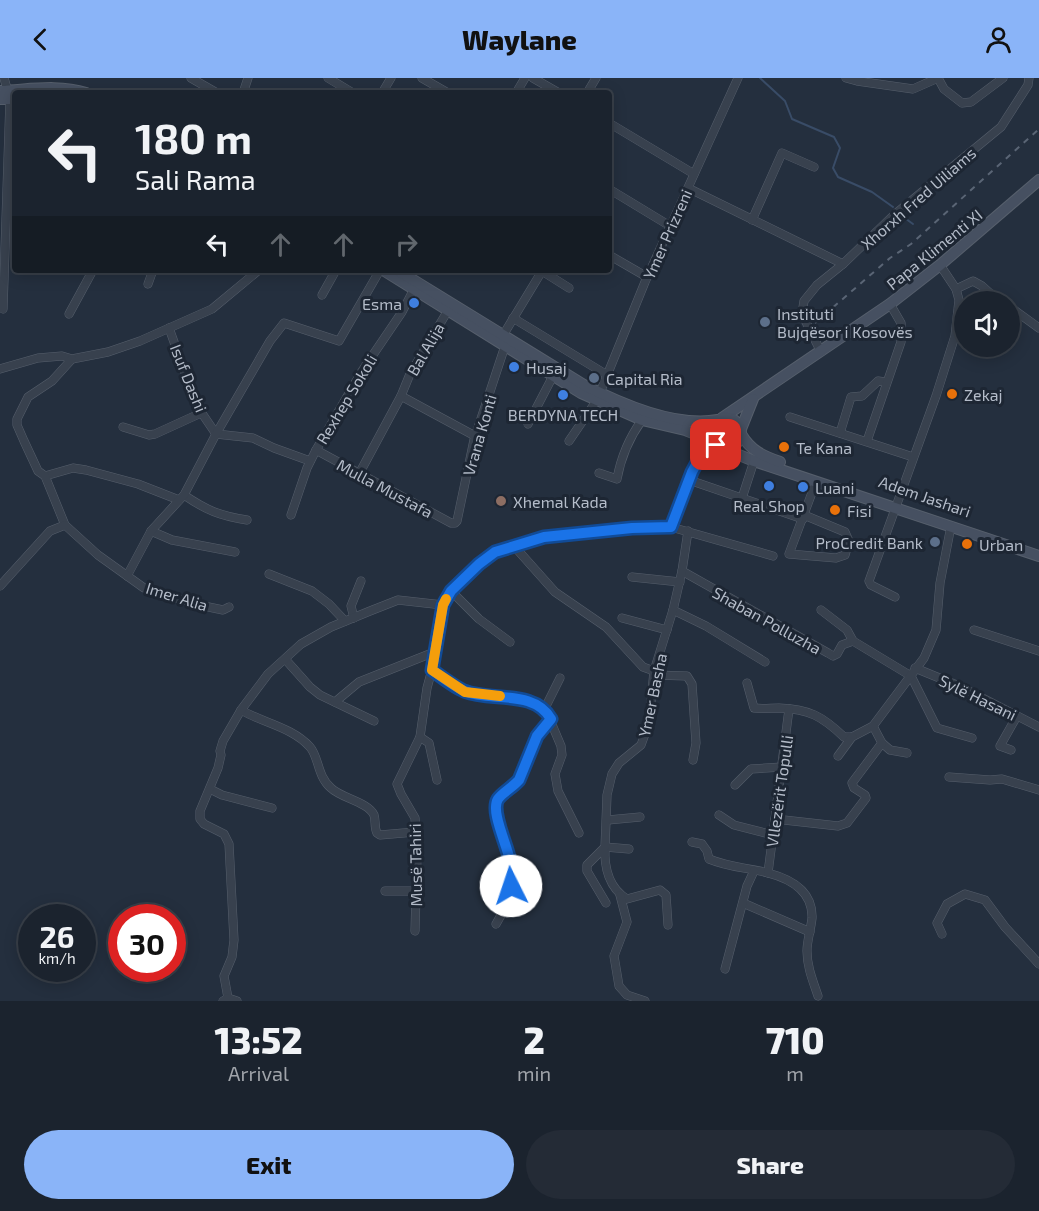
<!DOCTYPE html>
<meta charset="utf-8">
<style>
body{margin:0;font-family:"Exo 2",sans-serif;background:#242b36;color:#f1f3f6;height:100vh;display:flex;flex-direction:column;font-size:22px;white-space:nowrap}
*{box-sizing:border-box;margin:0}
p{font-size:20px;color:#a0a4aa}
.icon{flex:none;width:33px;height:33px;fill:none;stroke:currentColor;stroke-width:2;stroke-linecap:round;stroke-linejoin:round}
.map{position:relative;height:923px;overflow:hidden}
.sheet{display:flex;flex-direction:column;background:#1b232e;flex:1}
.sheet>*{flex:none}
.guide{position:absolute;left:12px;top:12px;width:600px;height:183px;border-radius:6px;box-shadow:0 3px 15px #0003,0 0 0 2px #39404a;background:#1b232e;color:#f1f3f6;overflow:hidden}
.controls{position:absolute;left:954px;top:213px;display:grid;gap:12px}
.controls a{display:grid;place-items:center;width:66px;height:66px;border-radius:50%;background:#1b232e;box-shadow:0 3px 15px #0003,0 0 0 2px #39404a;font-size:30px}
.speed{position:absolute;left:18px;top:826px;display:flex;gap:12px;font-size:30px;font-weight:700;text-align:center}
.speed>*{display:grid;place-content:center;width:78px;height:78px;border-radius:50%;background:#1b232e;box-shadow:0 3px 15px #0003,0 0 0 2px #39404a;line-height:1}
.speed small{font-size:15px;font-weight:400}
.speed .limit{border:9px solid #d22;background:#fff;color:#111}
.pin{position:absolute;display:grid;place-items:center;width:51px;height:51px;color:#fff;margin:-26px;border-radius:12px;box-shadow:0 3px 9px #0006}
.me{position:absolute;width:66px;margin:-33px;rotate:356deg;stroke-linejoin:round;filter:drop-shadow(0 0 4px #0008)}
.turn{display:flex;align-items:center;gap:21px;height:126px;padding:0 24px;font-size:27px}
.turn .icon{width:78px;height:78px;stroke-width:2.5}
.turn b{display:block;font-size:42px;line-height:51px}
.lanes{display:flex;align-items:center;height:57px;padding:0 24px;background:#0003;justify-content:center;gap:30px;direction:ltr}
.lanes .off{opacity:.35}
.eta{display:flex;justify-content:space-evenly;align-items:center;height:102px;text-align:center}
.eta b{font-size:36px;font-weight:800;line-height:42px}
.button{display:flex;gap:12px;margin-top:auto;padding:12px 24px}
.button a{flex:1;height:69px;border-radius:36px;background:#8ab4f8;color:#111;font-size:24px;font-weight:800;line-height:69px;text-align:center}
.button a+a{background:#242b36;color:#f1f3f6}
header{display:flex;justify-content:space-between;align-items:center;height:78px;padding:0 24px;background:#8ab4f8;color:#111;font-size:27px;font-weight:800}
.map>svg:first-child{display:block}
</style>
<header><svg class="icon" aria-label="back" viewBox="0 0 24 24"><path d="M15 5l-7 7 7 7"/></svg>Waylane<svg class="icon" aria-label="person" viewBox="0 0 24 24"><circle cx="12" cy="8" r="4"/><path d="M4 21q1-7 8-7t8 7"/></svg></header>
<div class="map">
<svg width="1039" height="923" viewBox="0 0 1039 923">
<rect width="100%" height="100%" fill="#242f3e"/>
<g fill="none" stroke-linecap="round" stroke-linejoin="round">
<!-- stream -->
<g stroke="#394c67" stroke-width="2">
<path d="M760,0l25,23 7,18 42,18 6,11 -7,20 5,9 34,15 21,15"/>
<path d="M902,138l11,8"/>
</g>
<!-- street casing -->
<g stroke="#565f6c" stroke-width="9">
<g id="street">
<path d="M191,0l26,15"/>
<path d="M328,0l25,15"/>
<path d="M422,0l26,15"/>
<path d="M533,0l26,15"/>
<path d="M846,0l11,3 56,8 25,-11"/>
<path d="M938,0l6,11 18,14 9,-1 32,-24"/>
<path d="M243,15l5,-15"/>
<path d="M382,15l9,-15"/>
<path d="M516,15l9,-15"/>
<path d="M587,15l9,-15"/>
<path d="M609,45l85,51"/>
<path d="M688,110l155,76"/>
<path d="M609,111l61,37"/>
<path d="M752,142l30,-67 32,14"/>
<path d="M609,177l38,22"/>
<path d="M542,193l27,17"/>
<path d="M148,206l5,-14"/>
<path d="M956,211l17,-8 9,5 18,16"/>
<path d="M322,217l14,-25"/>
<path d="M1010,229l29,21"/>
<path d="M3,231l7,-210 -6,-21"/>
<path d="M69,236l24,-44"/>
<path d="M513,240l94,57"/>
<path d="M169,250l28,78 19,28 37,4 21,10 36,13"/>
<path d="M502,259l40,-66 -2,-1"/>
<path d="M821,274l-19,-38 2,-13 13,-16 26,-21 51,-49 107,-88 27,-42 1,-7"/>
<path d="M0,291l38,-11 24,-2 10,3 36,-7 32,-11 72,-32 47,-39"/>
<path d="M401,318l74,40"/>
<path d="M790,339l123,40"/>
<path d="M528,346l25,-48"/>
<path d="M123,349l26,8 6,-1 46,-21"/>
<path d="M840,355l11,-36 11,-1 16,-15 8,1"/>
<path d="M569,363l28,-41 48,-118 93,-204"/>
<path d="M867,363l34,-99v-19l-11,-19"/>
<path d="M316,372l135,73h4l2,-2 17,-81 31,-94"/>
<path d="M599,395l18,6c4,-22 12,-41 25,-59"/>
<path d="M359,396l42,-78 9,-22 40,-67"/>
<path d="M45,398l28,-8 13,2 52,14 41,16"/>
<path d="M689,402l114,39"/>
<path d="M184,417c22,15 36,21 63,25"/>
<path d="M742,420l12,-37"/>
<path d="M291,437l16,-47 9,-18 46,-79 40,-59 12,-23"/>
<path d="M804,437l41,17 4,9 -4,14 -9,3 -47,-4 27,-72"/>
<path d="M65,447l-20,-49 -7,-5 -14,-30 -7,-16v-6l11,-22 24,-16 20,-22"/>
<path d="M671,449l21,-55 8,-15 16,-12"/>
<path d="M151,453l21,9 63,12"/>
<path d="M514,468l41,46 51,35 37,40 11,4"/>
<path d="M682,493l146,82 5,3 4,-2 5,-9 11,-4 58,35 26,52 35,10"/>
<path d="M269,496l43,17 17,13 16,17"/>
<path d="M127,498l24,-45 33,-36 32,-61 54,-93 14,-18 55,18 41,-71"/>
<path d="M632,499l48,5"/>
<path d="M0,508l50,-55 15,-6 33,30 46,33 55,17 24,5 6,-3"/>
<path d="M451,513l28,28 31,23"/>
<path d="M895,519l-24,-12 -2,-4 67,-185 19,-60 4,-36 -3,-11 -16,-24"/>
<path d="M673,532l33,16 59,36"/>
<path d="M821,532l26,20 6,11"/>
<path d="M354,540l-3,-12 10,-25"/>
<path d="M622,540l45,12"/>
<path d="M974,552l65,21"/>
<path d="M285,581l25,28 10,8 54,26"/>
<path d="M915,590l44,18 80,41"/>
<path d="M432,592l33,22 50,6 30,10 16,38 1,9 -7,19 3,17 21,42"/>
<path d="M654,597l33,1 5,8 4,59 -3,17"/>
<path d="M747,605l7,25c8,1 17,0 25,0 30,1 43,8 65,29h8l21,-11 51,-68 12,-28 4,-47 11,-57"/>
<path d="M335,624l24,-20 78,-31"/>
<path d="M545,630l15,-30"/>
<path d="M241,632c22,13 51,17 69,37 9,10 7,29 21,41 10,10 37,14 43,27 2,6 0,12 3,18l3,2 35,-3"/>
<path d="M420,659l9,6 8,37"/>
<path d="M882,665l8,7 17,3"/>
<path d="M1011,672l-11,-4 17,-30"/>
<path d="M838,678l14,-19"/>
<path d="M949,699l41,3 12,-1 37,11"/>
<path d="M735,707l16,-16 31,-2"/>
<path d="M210,711l12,6 50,13"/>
<path d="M719,737l15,10 39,10"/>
<path d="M775,741l63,7 9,-3 19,-25 -1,-3 -11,-7 -2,-5 30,-40 -9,-17"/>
<path d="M608,742l32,-3"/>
<path d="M692,764l10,2 5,7 2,8c22,9 37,8 59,14 23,6 45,18 44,45 -1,11 -5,22 -5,33 0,16 6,30 11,45"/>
<path d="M629,771l-24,-2c-1,20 4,41 22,52l33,-9 6,5 2,30"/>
<path d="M768,795l21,-164"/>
<path d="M385,813h31"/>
<path d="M620,817l7,27 -13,34 5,30 8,9 18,6"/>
<path d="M606,825l-19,-32v-6l18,-18 2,-52 5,-21 7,-11 22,-18 8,-22 5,-52 19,-61 9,-39 6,-40"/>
<path d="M743,825l67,29"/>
<path d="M496,846l13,-23 4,-30 -11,-40 -8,-20 5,-13 20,-18 18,-43 14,-18"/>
<path d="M415,853l2,-74 -2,-39 -14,-24 -4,-10 23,-47 7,-49 10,-37 6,-46 8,-14 28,-27 16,-12 49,-15 88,-9 39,-1 102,29"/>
<path d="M942,856l-5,-11 10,-19 18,-10 20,6 20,27 34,37"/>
<path d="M725,891l22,-83 7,-15"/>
<path d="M228,920l-4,-22 8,-19 2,-17 -5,-96 -5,-10 -20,-10 -4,-5v-8l18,-43 3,-13 -1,-4 3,-10 18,-31 27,-36 33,-30 30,-17 39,-16 28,-11 45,5"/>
<path d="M223,923l5,-3 9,3"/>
</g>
</g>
<!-- secondary casing -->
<g stroke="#565f6c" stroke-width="12">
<g id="secondary">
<path d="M0,13c28,-1 58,-7 86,2"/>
<path d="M0,21h15"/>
<path d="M383,192l198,123 61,27 43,10 20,8 14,9 35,14 285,95"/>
<path d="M397,192l187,115c37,19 92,43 134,35"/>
<path d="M722,340l168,-114 50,-39 99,-85"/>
<path d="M741,351l12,-30"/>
<path d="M741,356c10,17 22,22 39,28"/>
<path d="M713,364c-7,-16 5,-28 21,-22 9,7 9,17 1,25l-12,3"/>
</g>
</g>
<!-- street -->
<use href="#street" stroke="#38414e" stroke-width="8"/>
<!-- secondary -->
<use href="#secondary" stroke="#465061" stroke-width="10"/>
<!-- rail -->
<path stroke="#5a6575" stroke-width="2" stroke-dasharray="6 6" stroke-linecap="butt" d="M815,245l75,-65 21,-14 128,-115"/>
</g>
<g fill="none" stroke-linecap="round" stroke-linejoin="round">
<!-- route casing -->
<g stroke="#114b97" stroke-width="15">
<path id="route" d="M511,808c0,-4 2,-10 1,-14 0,-19 -23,-59 -14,-73 4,-6 15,-12 21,-19l18,-44 14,-17c-17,-30 -60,-17 -87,-28 -11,-5 -22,-14 -32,-21l11,-65 8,-14 28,-27 16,-12 49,-15 88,-9 39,-1 21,-55 8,-15 16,-12"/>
</g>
<!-- route -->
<use href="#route" stroke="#1a73e8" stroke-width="10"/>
<!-- slow -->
<path stroke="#f59e0b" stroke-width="10" d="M446,521l-3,6 -11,65 33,22 35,4"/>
</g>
<!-- markers -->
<g fill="#3f7fe0" stroke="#1d2633" stroke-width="2">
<circle cx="414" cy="225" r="6"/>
<circle cx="514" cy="289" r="6"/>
<circle cx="563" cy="317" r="6"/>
<circle cx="769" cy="408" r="6"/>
<circle cx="803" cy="409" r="6"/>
</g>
<g fill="#5c6f8a" stroke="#1d2633" stroke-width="2">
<circle cx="765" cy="244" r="6"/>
<circle cx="594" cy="300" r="6"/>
<circle cx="935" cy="464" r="6"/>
</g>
<g fill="#e8710a" stroke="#1d2633" stroke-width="2">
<circle cx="952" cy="316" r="6"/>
<circle cx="784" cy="369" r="6"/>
<circle cx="835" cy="432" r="6"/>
<circle cx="967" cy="466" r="6"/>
</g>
<circle fill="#8d6e63" stroke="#1d2633" stroke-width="2" cx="501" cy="423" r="6"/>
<g text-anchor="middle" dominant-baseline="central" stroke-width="6" stroke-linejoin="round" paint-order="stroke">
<!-- street labels -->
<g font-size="16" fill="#b4bcc9" stroke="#1d2633">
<text transform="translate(918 120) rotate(-41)">Xhorxh Fred Uiliams</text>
<text transform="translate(667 156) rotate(-66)">Ymer Prizreni</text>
<text transform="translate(934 171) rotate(-39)">Papa Klimenti XI</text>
<text transform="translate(425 271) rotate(-60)">Bal Alija</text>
<text transform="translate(189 300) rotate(68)">Isuf Dashi</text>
<text transform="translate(346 321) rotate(-59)">Rexhep Sokoli</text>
<text transform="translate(479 357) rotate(-74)">Vrana Konti</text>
<text transform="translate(385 410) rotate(28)">Mulla Mustafa</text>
<text transform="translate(925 418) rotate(19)">Adem Jashari</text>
<text transform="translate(177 518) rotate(17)">Imer Alia</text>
<text transform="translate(767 542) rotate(29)">Shaban Polluzha</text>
<text transform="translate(652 617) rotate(-78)">Ymer Basha</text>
<text transform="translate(978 619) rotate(26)">Sylë Hasani</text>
<text transform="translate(779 713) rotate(-82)">Vllezërit Topulli</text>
<text transform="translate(415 787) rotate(-91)">Musë Tahiri</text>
</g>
<!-- poi labels -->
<g font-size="16" fill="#b4bcc9" stroke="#1d2633" text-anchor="start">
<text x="402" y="225" text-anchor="end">Esma</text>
<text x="777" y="235">Instituti<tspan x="777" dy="18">Bujqësor i Kosovës</tspan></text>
<text x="526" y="289">Husaj</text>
<text x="606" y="300">Capital Ria</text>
<text x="964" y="316">Zekaj</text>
<text x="563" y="336" text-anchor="middle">BERDYNA TECH</text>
<text x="796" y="369">Te Kana</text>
<text x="815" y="409">Luani</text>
<text x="513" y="423">Xhemal Kada</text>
<text x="769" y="427" text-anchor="middle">Real Shop</text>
<text x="847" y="432">Fisi</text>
<text x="923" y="464" text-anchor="end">ProCredit Bank</text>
<text x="979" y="466">Urban</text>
</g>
</g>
</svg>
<div class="controls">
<a><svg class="icon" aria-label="sound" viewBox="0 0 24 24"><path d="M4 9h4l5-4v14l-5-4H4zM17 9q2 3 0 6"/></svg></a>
</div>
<div class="speed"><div>26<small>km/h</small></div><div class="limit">30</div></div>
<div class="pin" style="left:716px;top:367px;background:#d93025"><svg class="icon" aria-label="arrive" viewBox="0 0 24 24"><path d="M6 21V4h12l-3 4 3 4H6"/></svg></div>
<svg class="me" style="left:511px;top:808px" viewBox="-20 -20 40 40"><circle r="19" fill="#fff"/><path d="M0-13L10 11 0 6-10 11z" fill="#1a73e8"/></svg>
<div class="guide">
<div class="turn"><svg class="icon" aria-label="left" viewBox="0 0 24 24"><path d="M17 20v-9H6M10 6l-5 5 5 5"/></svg><div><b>180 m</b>Sali Rama</div></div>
<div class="lanes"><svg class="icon" aria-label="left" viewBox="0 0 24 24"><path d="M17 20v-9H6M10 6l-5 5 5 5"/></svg><svg class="icon off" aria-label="ahead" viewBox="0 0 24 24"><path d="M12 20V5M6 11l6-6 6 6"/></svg><svg class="icon off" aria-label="ahead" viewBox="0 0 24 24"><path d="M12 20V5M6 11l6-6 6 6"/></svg><svg class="icon off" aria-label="right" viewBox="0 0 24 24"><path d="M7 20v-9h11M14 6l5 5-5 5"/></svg></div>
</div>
</div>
<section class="sheet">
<div class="eta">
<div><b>13:52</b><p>Arrival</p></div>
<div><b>2</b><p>min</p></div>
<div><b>710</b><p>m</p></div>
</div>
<div class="button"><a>Exit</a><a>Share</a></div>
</section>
